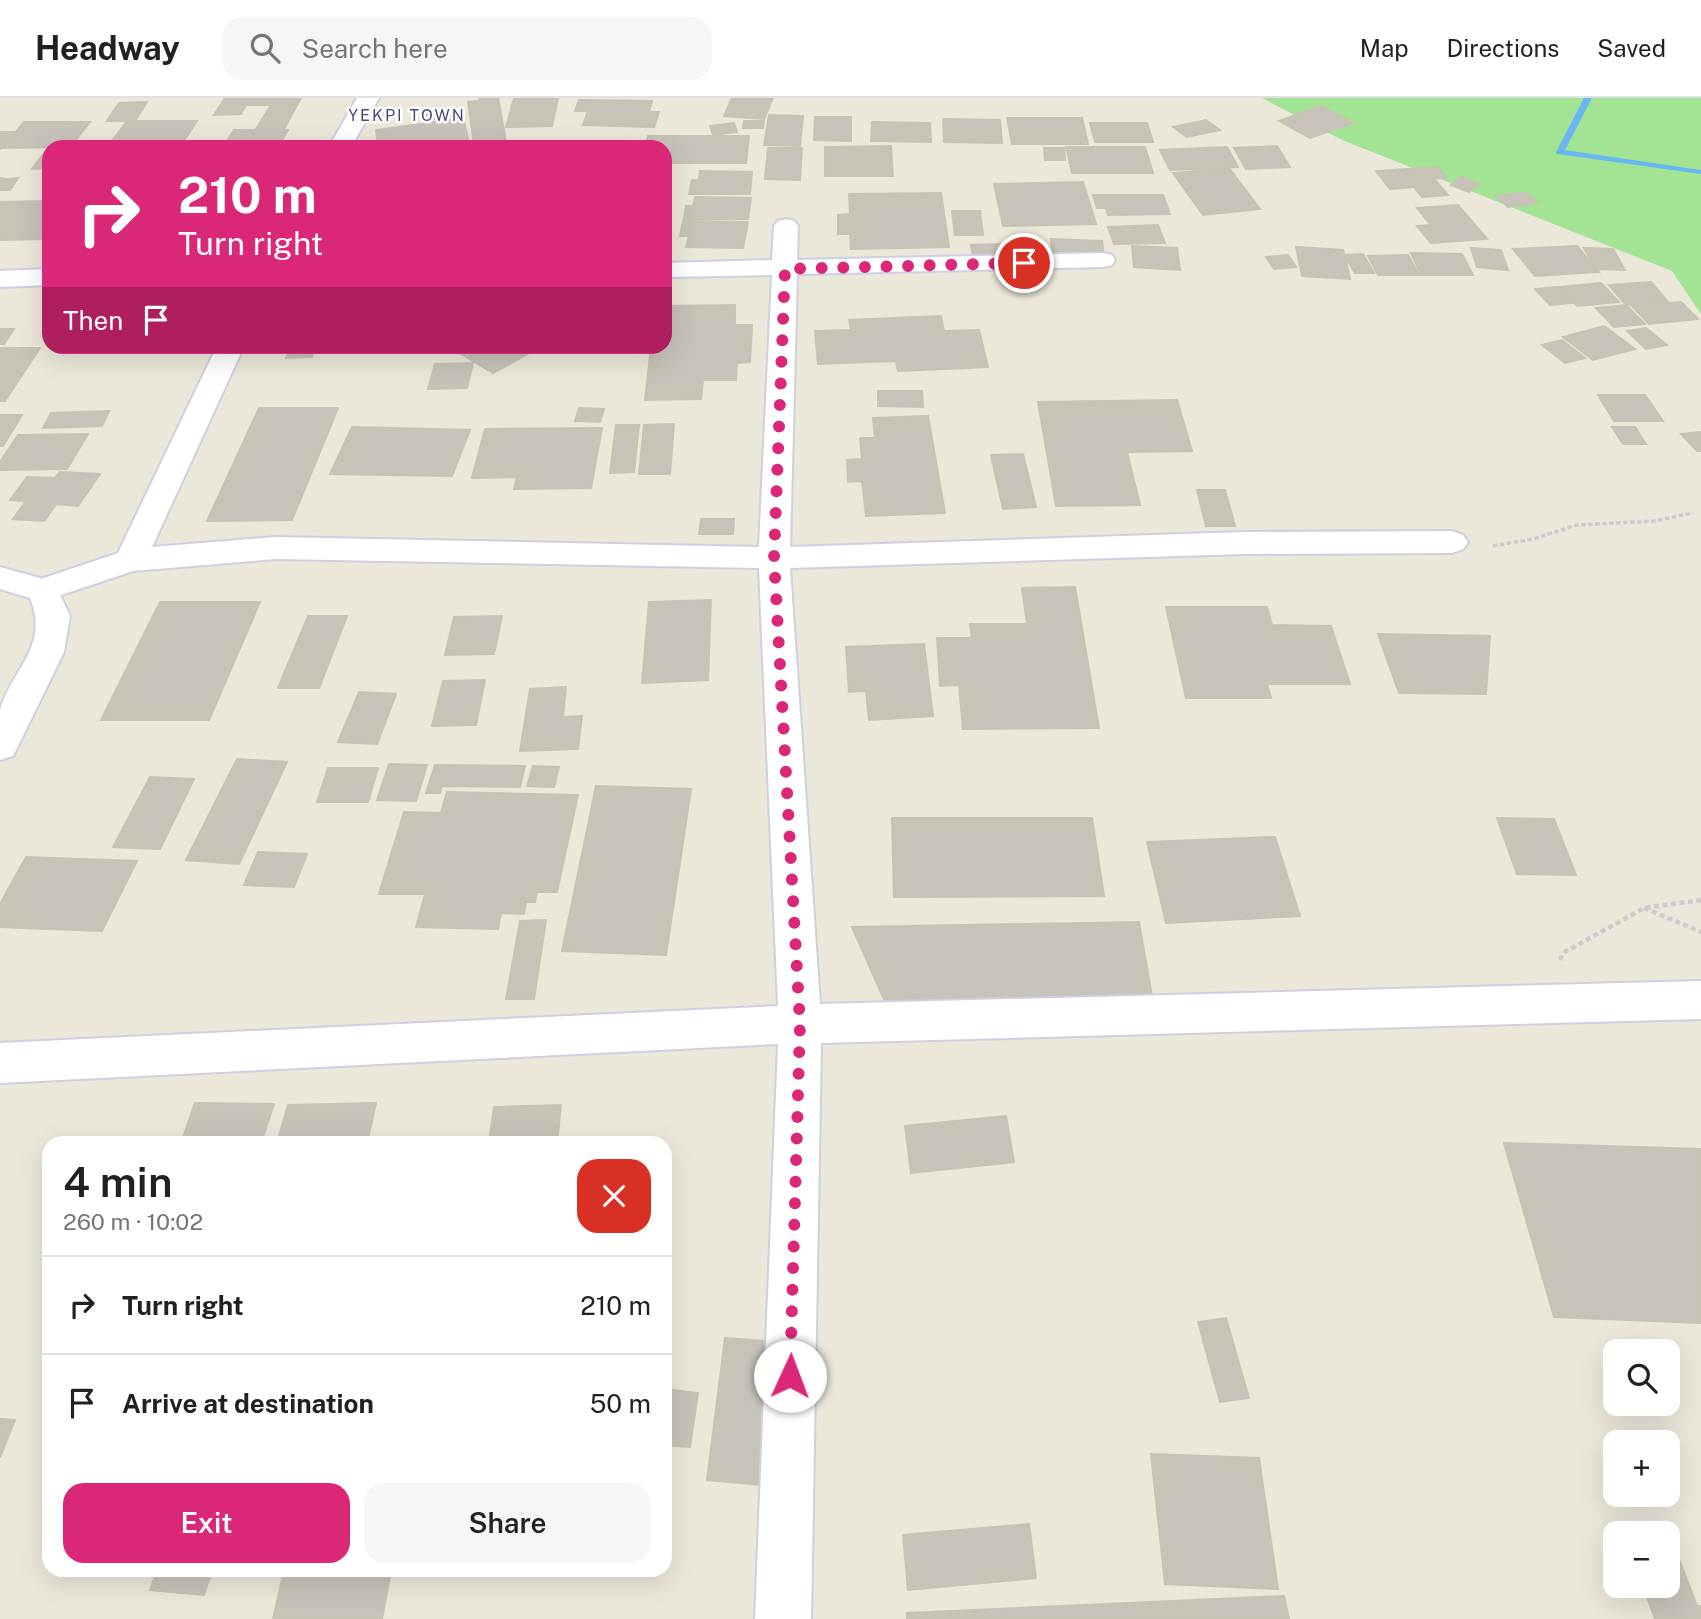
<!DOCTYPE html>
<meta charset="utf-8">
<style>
body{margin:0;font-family:"Public Sans",sans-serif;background:#f6f6f6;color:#202124;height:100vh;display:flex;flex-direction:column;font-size:26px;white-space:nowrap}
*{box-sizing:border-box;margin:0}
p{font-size:23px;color:#757577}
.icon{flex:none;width:38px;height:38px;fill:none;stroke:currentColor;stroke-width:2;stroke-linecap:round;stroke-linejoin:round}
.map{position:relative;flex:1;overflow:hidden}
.panel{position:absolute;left:42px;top:1038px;width:630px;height:441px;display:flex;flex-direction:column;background:#fff;border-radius:21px;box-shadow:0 7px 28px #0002}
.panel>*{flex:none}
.guide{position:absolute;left:42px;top:42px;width:630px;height:214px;border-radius:21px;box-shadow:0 7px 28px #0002;background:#db2777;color:#fff;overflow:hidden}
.buttons{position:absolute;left:1603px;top:1241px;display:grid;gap:14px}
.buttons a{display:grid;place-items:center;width:77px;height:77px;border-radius:14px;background:#fff;box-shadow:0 7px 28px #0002;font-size:35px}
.pin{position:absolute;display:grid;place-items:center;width:60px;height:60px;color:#fff;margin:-30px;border:4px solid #fff;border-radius:50%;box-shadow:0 2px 7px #0007}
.me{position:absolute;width:77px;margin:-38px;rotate:2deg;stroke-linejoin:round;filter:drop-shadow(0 0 5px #0008)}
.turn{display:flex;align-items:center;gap:24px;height:147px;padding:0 21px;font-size:32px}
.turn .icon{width:91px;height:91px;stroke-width:2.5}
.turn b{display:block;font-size:49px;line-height:60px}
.then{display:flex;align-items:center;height:66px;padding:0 21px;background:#0003;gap:14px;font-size:26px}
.round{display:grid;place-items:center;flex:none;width:74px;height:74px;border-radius:21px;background:#f6f6f6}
.overview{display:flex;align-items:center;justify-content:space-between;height:119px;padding:0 21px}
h1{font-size:42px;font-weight:600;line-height:52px}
.primary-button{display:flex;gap:14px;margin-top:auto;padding:14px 21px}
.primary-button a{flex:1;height:80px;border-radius:21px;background:#db2777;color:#fff;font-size:28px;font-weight:600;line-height:80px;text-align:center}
.primary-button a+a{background:#f6f6f6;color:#202124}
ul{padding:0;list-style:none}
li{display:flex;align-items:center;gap:21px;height:98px;padding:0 21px;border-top:2px solid #e0e0e0}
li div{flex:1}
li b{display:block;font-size:26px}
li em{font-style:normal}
header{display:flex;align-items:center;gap:42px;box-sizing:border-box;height:98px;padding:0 35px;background:#fff;border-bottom:2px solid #e0e0e0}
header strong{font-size:33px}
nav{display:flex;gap:38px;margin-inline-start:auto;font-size:24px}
.search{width:490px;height:63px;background:#f6f6f6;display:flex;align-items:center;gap:18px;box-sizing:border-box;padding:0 24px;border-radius:21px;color:#757577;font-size:26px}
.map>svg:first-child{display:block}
</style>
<header>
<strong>Headway</strong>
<div class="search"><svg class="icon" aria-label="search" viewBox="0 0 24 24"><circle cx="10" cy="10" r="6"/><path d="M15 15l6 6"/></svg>Search here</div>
<nav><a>Map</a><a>Directions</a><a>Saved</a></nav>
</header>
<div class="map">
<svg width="1701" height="1521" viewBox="0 0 1701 1521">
<rect width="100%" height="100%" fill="#ebe7d9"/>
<!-- green -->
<path fill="#a3e494" d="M1262,0h439v216l-29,-43 -330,-131z"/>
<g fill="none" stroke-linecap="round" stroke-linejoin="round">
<!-- stream -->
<path fill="#69b7f1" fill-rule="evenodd" d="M1584,0h8l-27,52 136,20v4l-144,-20 -1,-2z"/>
</g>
<!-- building -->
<g fill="#c7c3b9" stroke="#c7c3b3" stroke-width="2">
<path d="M225,0h76l-17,31h-28l15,-24h-25l-5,9 -27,1z"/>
<path d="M479,0h19l8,43 -32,3 -6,-42 11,-1z"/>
<path d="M514,0h44l-6,28 -46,1z"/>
<path d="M732,0h41l-9,21 -40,-3z"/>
<path d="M579,2l73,1 -3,11h10l-5,15 -71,-2 5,-14h-13z"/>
<path d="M147,4l-12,19h-28l12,-18z"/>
<path d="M1321,8l32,17 -43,15 -31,-17z"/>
<path d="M453,12l2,7 -28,3 -1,-6z"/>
<path d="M769,17l34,1 -3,30 -36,-1z"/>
<path d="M815,19h36v24l-37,-1z"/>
<path d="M463,20l6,24 -37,5h-54l-2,-17z"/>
<path d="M1007,20h75l6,26h-76z"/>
<path d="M943,21l57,1 2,23 -58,-1z"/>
<path d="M1206,22l14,10 -33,7 -14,-10z"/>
<path d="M127,23h70l-16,24h-72z"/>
<path d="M744,23h20l-1,7h-20z"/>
<path d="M24,24h66l-20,25 -68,1z"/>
<path d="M872,24l58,1 1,19 -60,-1z"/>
<path d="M734,25l3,9 -24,3 -3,-9z"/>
<path d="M1090,25h57l6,19h-58z"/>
<path d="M234,32h54l-10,17h-55z"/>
<path d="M0,34h14l-14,17z"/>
<path d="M648,38h101l-3,27h-81v-16h-20z"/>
<path d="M891,48l2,30h-68v-29z"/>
<path d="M1277,48l13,21 -44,2 -12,-21z"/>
<path d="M1066,49h79l8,26h-81z"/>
<path d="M1227,49l11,20 -68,3 -10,-20z"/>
<path d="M768,50h34l-2,32 -35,-1z"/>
<path d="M1044,50h20l1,12h-20z"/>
<path d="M47,51h2v19l-17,1z"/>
<path d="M1437,69l10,11 -13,1 14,16 -26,2 -8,-10 -24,2 -14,-18z"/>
<path d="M1229,70l31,41 -57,6 -30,-42z"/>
<path d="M700,73l52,1 -2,22h-61l3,-14h7z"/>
<path d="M1461,79l19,7 -11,8 -18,-7z"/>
<path d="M0,80l7,1 11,-1 -8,12h-10z"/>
<path d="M1083,84l13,42 -93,2 -9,-42z"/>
<path d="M1525,94l13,11 -30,4 -12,-11z"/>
<path d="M941,95l8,54 -98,2 -1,-15h-12v-19l12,-1 -1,-20z"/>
<path d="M1093,97h70l7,19 -62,1 -2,-7h-9z"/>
<path d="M695,99l56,1 -3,21h-64l2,-13h7z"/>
<path d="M49,103l-1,38 -48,1v-38z"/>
<path d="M1458,107l29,34 -56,4 -14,-17 14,-1 -14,-17z"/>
<path d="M952,113h28l3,24h-28z"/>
<path d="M683,123l65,1 -5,26 -57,-1 3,-11h-9z"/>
<path d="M1158,127l7,18 -51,1 -6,-17z"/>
<path d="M1051,141l51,2 2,14 -52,-2z"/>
<path d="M1002,146l3,12 -32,1 -2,-12z"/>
<path d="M1132,148l45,2 3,22 -46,-3z"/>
<path d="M1577,148l22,26 -64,4 -22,-27z"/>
<path d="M1296,149l47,3 7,29 -48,-3z"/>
<path d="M1471,150l30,2 7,20 -31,-3z"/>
<path d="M1584,150l29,1 12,21 -29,-1z"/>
<path d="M1411,155l51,1 11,21h-52z"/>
<path d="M1363,156l11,19h-19l-11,-18z"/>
<path d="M1288,157l8,12 -22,2 -8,-12z"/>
<path d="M1408,157l11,20h-41l-10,-19z"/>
<path d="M1651,184l17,20 -42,3 -17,-20z"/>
<path d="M1601,185l18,19 -42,4 -18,-19z"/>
<path d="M1558,189l14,16 -22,2 -15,-16z"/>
<path d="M1681,204l17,17 -49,5 -17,-18z"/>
<path d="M735,207v20h17l-2,37 -13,1 -1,17h-33l-2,19 -56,1 6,-54h14l2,-40z"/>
<path d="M1626,207l19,19 -31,3 -18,-19z"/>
<path d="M941,218l3,15 35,-1 9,37 -90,4 -2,-10 -78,3 -3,-33 36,-1 -2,-10z"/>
<path d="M1604,228l31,23 -42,11 -30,-23z"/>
<path d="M1646,230l21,17 -21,4 -19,-18z"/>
<path d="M0,231h14l-10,15h-4z"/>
<path d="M1562,242l23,18 -20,5 -23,-18z"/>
<path d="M291,248h25l-4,11 -26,1z"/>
<path d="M448,248h77l8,5 -40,22z"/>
<path d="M0,250h40l-35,53h-5z"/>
<path d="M473,265l-6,25 -39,1 7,-25z"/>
<path d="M878,293h44l1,16 -45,-1z"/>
<path d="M1598,297h47l18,26h-49z"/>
<path d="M1177,302l15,51 -65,1 13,53 -84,1 -18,-104z"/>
<path d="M259,310h79l-46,112 -85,1z"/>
<path d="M579,310l25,1 -4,13 -25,-1z"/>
<path d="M109,313l-7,15 -59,2 8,-15z"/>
<path d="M0,317h22l-19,31h-3z"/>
<path d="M928,318l17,97 -79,3 -4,-35 -14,1 -1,-22 15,-1 -2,-21h15l-2,-20z"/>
<path d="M674,326l-4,50h-31l5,-49z"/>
<path d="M616,327h23l-5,47 -24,1z"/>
<path d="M352,329l118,3 -18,46 -122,-2z"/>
<path d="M1612,329h23l11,17h-23z"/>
<path d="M602,330l-11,60 -77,1 3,-12 -45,1 13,-49z"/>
<path d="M1701,334v19h-4l-16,-17z"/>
<path d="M88,336l-21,35 -67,1v-8l18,-27z"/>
<path d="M1023,356l13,53 -33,2 -12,-54z"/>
<path d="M60,374l40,2 -22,32 -22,-2 -12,17 -31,-2 13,-18 -16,-1 17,-23 28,1z"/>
<path d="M1197,392h28l10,36h-29z"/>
<path d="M701,421h33l-1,15h-34z"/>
<path d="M1075,489l24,141 -136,1 -4,-44 -19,1 -3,-48h35l-2,-14h57l-5,-36z"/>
<path d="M711,502l-3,80 -66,3 7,-81z"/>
<path d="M160,504h100l-51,118h-108z"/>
<path d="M1166,509h101l5,18 59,1 19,58h-83l4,14h-85z"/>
<path d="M308,518h39l-28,72h-41z"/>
<path d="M502,518l-8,38 -49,1 9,-38z"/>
<path d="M1378,536l112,2 -4,58 -87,-1z"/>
<path d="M924,546l9,72 -64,4 -3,-29 -17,1 -3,-45z"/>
<path d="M485,582l-9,45 -44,1 11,-45z"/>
<path d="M566,589l-3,30 19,-1 -4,33 -58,2 10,-62z"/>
<path d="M359,594l37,2 -19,50 -39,-2z"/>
<path d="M237,661l50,3 -48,102 -53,-4z"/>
<path d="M389,666l38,1 -11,36 -39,-1z"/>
<path d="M435,667l90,1 -5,21 -78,-1 -2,7h-14z"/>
<path d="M533,668l26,1 -5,20 -27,-1z"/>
<path d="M328,670h50l-10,34h-51z"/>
<path d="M150,679l44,2 -34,70 -47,-2z"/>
<path d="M596,688l95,3 -25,166 -104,-4z"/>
<path d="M447,694l131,3 -21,97h-20l-2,10h-9l-2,12 -23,-1 -3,16 -82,-2 9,-33h-46l25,-82 37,1z"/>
<path d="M892,720h200l12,78 -210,1z"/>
<path d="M1497,720l57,1 22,56 -59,-1z"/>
<path d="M1275,739l25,79 -134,7 -19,-81z"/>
<path d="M258,754l49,2 -13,33 -50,-2z"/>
<path d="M26,759l111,4 -35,70 -102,-4v-23z"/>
<path d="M546,822l-12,79h-28l14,-78z"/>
<path d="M1139,824l13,74 -266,8 -34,-77z"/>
<path d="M195,1005l79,1 -13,39h-80z"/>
<path d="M376,1005l-9,40h-90l11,-38z"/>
<path d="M561,1007l-4,38h-68l5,-36z"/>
<path d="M1006,1018l8,46 -103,11 -6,-47z"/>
<path d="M1504,1045l197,6v174l-147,-6z"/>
<path d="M1226,1220l23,80 -29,4 -22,-80z"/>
<path d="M725,1240l50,4 -14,143 -54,-5z"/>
<path d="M665,1291l33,4 -8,54 -25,-2z"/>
<path d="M0,1321l15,1 -15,37z"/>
<path d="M1151,1356l108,4 19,131 -113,-5z"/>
<path d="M1029,1426l7,54 -128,12 -5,-55z"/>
<path d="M1668,1448h6l23,60h4v13h-46l-12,-33h25z"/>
<path d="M157,1472h55l-8,25 -54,-5z"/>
<path d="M284,1473h107l-9,48h-109z"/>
<path d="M1284,1498l5,23h-382v-6z"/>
</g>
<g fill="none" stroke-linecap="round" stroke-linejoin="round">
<!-- minor casing -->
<g stroke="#cfcfe2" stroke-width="4">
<g id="minor">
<path d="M357,0h22l-28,49h-22z"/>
<path d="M786,121l8,2 4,5 -1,34 306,-7 9,2 3,5 -3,5 -9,2 -306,7 -7,273 454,-15 208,-1 11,4 5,7 -5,7 -11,4 -208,1 -454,14 30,436 881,-23v38l-880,24 -10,576h-56l23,-575 -778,39v-40l778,-37 -19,-438 -483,-9 -143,12 -90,30 -11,-3 -5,-8 5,-8 86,-29 99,-207h27l-92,201 124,-10 483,10 13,-272 -107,2v-14l107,-3 2,-34 4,-5z"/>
<path d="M49,171v16l-49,2v-16z"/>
</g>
</g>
<!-- tertiary casing -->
<g stroke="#cfcfe2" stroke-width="4">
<path id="tertiary" d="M0,469l54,15 16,34 -6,36 -46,94 -5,10 -13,4c0,-15 0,-36 0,-50 12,-41 50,-64 30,-112l-30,-9z"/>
</g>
<!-- path-far1 -->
<path stroke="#cbcbcb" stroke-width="3.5" stroke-dasharray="4.5 2.5" stroke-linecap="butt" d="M1493,448l40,-7 44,-14 77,-4 39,-8"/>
<!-- path -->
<g stroke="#cbcbcb" stroke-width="4.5" stroke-dasharray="5 3.5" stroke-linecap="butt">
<path d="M1644,810l57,24"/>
<path d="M1560,862l3,-7 81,-45 57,-8"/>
</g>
<!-- minor -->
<use href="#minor" fill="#fff" fill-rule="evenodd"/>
<!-- tertiary -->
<use href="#tertiary" fill="#fff" fill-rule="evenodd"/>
</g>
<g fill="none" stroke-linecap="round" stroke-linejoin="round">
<!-- route -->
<path stroke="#db2777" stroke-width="12" stroke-dasharray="0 21.6" d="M790,1278l10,-352 -26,-466 11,-289 239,-6"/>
</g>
<g text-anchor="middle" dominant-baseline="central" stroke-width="5" stroke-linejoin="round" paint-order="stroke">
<!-- far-neighbourhood labels -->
<g font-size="16" letter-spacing="2" fill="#48497a" stroke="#fff">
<text x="407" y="17">YEKPI TOWN</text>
</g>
</g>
</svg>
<div class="buttons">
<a><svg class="icon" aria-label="search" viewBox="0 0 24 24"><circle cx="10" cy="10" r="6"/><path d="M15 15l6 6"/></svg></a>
<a>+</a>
<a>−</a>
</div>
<div class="pin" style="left:1024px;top:165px;background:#d93025"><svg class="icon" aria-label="arrive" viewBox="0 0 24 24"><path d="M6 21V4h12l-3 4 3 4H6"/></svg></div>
<svg class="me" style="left:790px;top:1278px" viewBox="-20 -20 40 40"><circle r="19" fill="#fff"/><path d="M0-13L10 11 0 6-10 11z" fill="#db2777"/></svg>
<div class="guide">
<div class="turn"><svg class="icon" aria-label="right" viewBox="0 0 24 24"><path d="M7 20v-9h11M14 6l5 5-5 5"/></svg><div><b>210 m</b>Turn right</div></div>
<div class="then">Then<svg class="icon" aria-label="arrive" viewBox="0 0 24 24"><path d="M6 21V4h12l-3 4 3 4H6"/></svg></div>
</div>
<section class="panel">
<div class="overview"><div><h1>4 min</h1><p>260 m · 10:02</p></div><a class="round" style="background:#d93025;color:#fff"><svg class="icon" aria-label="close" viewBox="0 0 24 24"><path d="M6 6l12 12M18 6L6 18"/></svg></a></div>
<ul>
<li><svg class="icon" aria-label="right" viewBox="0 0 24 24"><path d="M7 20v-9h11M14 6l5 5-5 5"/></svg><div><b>Turn right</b></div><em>210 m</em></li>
<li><svg class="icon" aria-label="arrive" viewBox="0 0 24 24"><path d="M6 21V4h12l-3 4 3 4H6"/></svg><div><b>Arrive at destination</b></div><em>50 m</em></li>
</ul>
<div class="primary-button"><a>Exit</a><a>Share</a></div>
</section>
</div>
